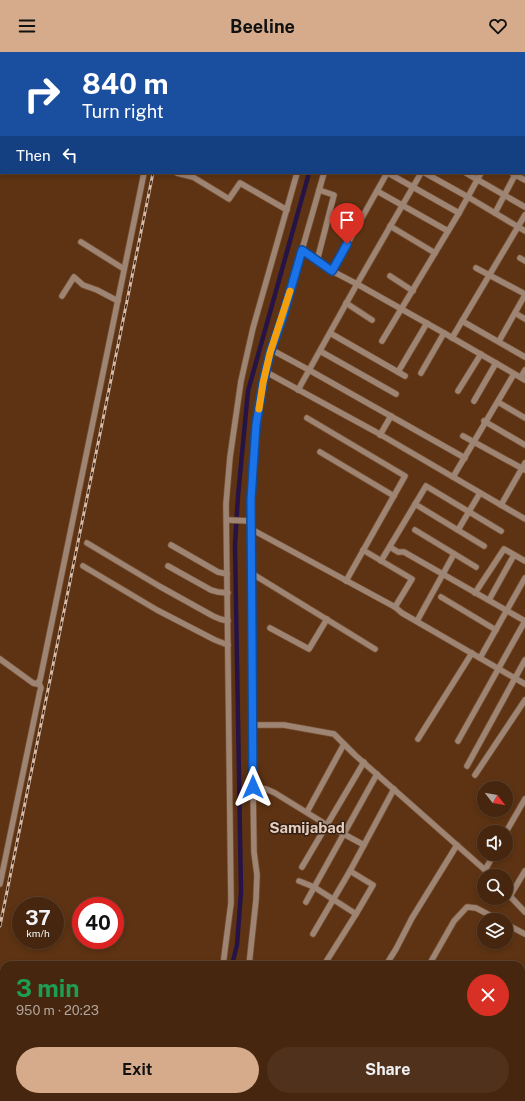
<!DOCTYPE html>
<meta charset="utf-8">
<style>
body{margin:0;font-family:"Public Sans",sans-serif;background:#50321c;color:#f1f3f6;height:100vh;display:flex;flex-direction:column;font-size:15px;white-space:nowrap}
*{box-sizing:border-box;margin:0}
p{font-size:13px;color:#b0a59e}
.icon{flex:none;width:22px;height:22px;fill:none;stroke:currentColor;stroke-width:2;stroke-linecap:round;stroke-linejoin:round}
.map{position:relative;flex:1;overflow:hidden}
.panel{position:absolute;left:0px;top:909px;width:525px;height:140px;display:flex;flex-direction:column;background:#46260e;border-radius:12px 12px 0 0;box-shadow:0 2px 6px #0003,0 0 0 1px #5e432e}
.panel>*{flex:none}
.guide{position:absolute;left:0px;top:0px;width:525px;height:122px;box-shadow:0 2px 6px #0003,0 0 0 1px #5e432e;background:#1a4fa0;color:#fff;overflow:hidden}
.needle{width:26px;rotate:121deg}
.fabs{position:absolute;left:477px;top:729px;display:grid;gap:8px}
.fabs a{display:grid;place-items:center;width:36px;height:36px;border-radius:50%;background:#46260e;box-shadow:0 2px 6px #0003,0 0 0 1px #5e432e;font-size:20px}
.speed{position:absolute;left:12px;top:845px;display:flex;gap:8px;font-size:20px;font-weight:700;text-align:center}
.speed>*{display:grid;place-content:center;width:52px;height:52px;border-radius:50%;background:#46260e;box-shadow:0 2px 6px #0003,0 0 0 1px #5e432e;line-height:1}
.speed small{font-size:10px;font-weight:400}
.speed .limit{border:6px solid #d22;background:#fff;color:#111}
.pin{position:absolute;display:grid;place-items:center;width:34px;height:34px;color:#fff;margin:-41px -17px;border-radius:50% 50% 50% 0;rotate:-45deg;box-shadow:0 0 4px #0007}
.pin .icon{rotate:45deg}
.me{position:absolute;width:44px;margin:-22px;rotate:0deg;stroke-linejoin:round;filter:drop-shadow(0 0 3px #0008)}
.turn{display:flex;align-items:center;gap:14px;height:84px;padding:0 16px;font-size:18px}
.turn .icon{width:52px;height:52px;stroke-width:2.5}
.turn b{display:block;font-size:28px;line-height:34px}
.then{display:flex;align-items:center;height:38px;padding:0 16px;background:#0003;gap:8px;font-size:15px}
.round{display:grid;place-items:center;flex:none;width:42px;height:42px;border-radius:21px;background:#50321c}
.overview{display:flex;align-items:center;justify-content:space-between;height:68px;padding:0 16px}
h1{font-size:24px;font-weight:700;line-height:30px;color:#1e9e55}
.cta{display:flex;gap:8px;margin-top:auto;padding:8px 16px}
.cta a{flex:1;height:46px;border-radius:24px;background:#d6ab8b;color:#111;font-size:16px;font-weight:700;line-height:46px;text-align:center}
.cta a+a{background:#50321c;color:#f1f3f6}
header{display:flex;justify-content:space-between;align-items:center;height:52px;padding:0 16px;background:#d6ab8b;color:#111;font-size:18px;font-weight:700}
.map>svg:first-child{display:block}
</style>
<header><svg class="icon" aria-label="menu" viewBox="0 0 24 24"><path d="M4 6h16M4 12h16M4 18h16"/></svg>Beeline<svg class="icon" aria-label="heart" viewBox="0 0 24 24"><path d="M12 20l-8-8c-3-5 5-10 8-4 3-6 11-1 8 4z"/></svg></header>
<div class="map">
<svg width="525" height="1049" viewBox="0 0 525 1049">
<rect width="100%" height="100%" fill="#5d3313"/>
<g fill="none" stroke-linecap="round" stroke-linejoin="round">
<!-- canal -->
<g stroke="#261447" stroke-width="4.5">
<path d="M343,1v-1"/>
<path d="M232,913l5,-20 4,-53 -6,-347 3,-49 10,-105 61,-218"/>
<path d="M201,1049l1,-4"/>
</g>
<!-- minor casing -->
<g stroke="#764f31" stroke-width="7">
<g id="minor">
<path d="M93,0l2,1"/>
<path d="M429,0l2,1"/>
<path d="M478,0l2,1"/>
<path d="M51,1l1,-1"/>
<path d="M169,1v-1"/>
<path d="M331,1l1,-1"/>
<path d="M356,1l1,-1"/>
<path d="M460,1v-1"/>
<path d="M484,1l1,-1"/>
<path d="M516,1l1,-1"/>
<path d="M524,27h1"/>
<path d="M524,42l1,-2"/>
<path d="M524,56h1"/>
<path d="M524,79l1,1"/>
<path d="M0,90l1,-1"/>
<path d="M524,107l1,-2"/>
<path d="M177,121l16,4 36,22 11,-16 47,27"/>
<path d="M388,121l71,40"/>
<path d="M425,121l43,24 57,34"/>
<path d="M466,121l59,34"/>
<path d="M512,121l13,7"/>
<path d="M377,139l71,40"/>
<path d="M495,161l21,-40"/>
<path d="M390,174l45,27"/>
<path d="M81,190l43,27"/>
<path d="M302,198l30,21 25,13 87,49 81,47"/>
<path d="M520,206l5,3"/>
<path d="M317,209l17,-66 -15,-5"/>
<path d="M476,216l49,26"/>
<path d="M332,219l55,-98"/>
<path d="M390,224l23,15"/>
<path d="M62,244l12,-19 9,8 14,5 21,11"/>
<path d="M346,251l26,17"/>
<path d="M515,261l10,6"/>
<path d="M462,269l63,36"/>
<path d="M330,281l75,43"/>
<path d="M452,286l73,-123"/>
<path d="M382,289l77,-128 22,-40"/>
<path d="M499,289l26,-46"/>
<path d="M272,298l37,20 156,88"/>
<path d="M320,299l76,43"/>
<path d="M266,320l110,60 149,87"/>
<path d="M398,320l29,-49"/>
<path d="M421,321l23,-40"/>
<path d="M521,325l4,-7"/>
<path d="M298,338l59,-106 64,-111"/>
<path d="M458,339l23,-37"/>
<path d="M474,349l22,-38"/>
<path d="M498,350l27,16"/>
<path d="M307,366l98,58 -59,105"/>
<path d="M484,369l41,24"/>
<path d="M380,383l11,-19"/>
<path d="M463,384l62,34"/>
<path d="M320,400l74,44"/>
<path d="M453,425l61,-103"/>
<path d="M415,452l69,42"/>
<path d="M501,453l24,-42"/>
<path d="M227,468l24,1"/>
<path d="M251,477l144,78 7,6 123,71"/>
<path d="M415,478l61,37"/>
<path d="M458,478l22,-37"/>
<path d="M87,491l72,43 54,30 7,3 8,2"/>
<path d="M171,493l47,27 9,2"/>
<path d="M390,495l8,5h6l121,69 -67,120"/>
<path d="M363,498l49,29 -17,28"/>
<path d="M381,509l45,-75 75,45"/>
<path d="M83,514l74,44 58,30 13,5"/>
<path d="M168,514l43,24 7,2 10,1"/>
<path d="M251,521l124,76"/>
<path d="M475,541l29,-44 21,12"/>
<path d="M441,545l55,33"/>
<path d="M489,548l25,-45"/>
<path d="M417,569l37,-67"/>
<path d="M270,576l39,21 18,-30"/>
<path d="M480,606l45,-80"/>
<path d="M0,607l33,24 4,1 3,-4 104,-507"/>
<path d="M253,673h31l50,9 21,21 130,115 9,-16"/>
<path d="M418,687l54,-86"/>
<path d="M467,714l58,-106"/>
<path d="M475,723l50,-75"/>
<path d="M253,735l13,2 9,4 52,32 37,20"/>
<path d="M307,760l37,-68"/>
<path d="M506,780l19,-33"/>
<path d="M302,815l62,-105"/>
<path d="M485,818l6,6"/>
<path d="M299,829l15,6 42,27 17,-29 -23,-14"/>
<path d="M0,832l40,-193 1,-3 -2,-5"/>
<path d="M506,840l19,20"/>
<path d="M510,844l15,-25"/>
<path d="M306,850l71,-128"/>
<path d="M506,872l19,10"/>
<path d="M313,882l37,-63 44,-82"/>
<path d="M250,910l8,3"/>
<path d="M223,913l8,-62 -5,-399 4,-47 11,-76 12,-53 44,-155"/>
<path d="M249,913l7,-65 1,-25 -3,-23 -1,-65 -2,-266 1,-48 4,-48 7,-42 8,-30 12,-37 41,-143"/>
<path d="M324,913l32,-51"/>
<path d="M386,913l10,-16 16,-31 45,-73"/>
<path d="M429,913l25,-44 13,-14 9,1 23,12"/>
<path d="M521,1021l4,2"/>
<path d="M192,1049l1,-4"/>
<path d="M218,1049l1,-4"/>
</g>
</g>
<!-- minor -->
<use href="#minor" stroke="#9e8473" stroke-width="5.5"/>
<!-- rail casing -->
<g stroke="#d6baa7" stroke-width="3">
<g id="rail">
<path d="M175,1v-1"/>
<path d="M0,874l153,-753"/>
</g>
</g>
<!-- rail -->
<use href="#rail" stroke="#342114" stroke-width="1.5" stroke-dasharray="4.5" stroke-linecap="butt"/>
</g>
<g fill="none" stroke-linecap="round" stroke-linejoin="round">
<!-- route casing -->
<g stroke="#114b97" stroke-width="10">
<path id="route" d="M253,735l-2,-288 5,-74 7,-42 7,-30 13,-37 19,-66 30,21 15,-27"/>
</g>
<!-- route -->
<use href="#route" stroke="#1a73e8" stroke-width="7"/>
<!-- slow -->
<path stroke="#f59e0b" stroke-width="7" d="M259,357l4,-26 7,-30 20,-62"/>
</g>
<g text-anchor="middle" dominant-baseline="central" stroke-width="3" stroke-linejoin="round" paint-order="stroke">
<!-- neighbourhood labels -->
<g font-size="15" font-weight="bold" fill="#e7cdbc" stroke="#342114">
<text x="307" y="775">Samijabad</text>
</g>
</g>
</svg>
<div class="fabs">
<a><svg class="needle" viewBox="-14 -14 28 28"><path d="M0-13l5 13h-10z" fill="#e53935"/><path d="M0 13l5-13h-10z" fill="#b0a59e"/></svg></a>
<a><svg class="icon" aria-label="sound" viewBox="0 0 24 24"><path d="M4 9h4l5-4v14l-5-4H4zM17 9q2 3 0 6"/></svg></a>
<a><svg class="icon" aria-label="search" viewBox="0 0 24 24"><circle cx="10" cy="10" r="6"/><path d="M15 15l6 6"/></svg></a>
<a><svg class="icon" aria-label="layers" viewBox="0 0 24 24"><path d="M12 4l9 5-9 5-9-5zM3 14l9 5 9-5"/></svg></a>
</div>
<div class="speed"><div>37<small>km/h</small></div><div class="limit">40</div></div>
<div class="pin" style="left:347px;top:192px;background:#d93025"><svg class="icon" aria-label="arrive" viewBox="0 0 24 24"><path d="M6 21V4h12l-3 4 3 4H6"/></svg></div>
<svg class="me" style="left:253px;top:735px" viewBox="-20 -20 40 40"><path d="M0-17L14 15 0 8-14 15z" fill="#1a73e8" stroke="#fff" stroke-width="4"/></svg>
<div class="guide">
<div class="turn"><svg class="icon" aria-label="right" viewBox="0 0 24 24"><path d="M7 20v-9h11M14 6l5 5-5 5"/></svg><div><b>840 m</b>Turn right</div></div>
<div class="then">Then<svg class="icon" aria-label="left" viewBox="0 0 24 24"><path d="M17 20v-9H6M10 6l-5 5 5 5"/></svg></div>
</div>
<section class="panel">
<div class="overview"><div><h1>3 min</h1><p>950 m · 20:23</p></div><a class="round" style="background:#d93025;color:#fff"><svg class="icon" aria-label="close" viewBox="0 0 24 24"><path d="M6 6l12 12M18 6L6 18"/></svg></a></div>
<div class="cta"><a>Exit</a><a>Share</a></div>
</section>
</div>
